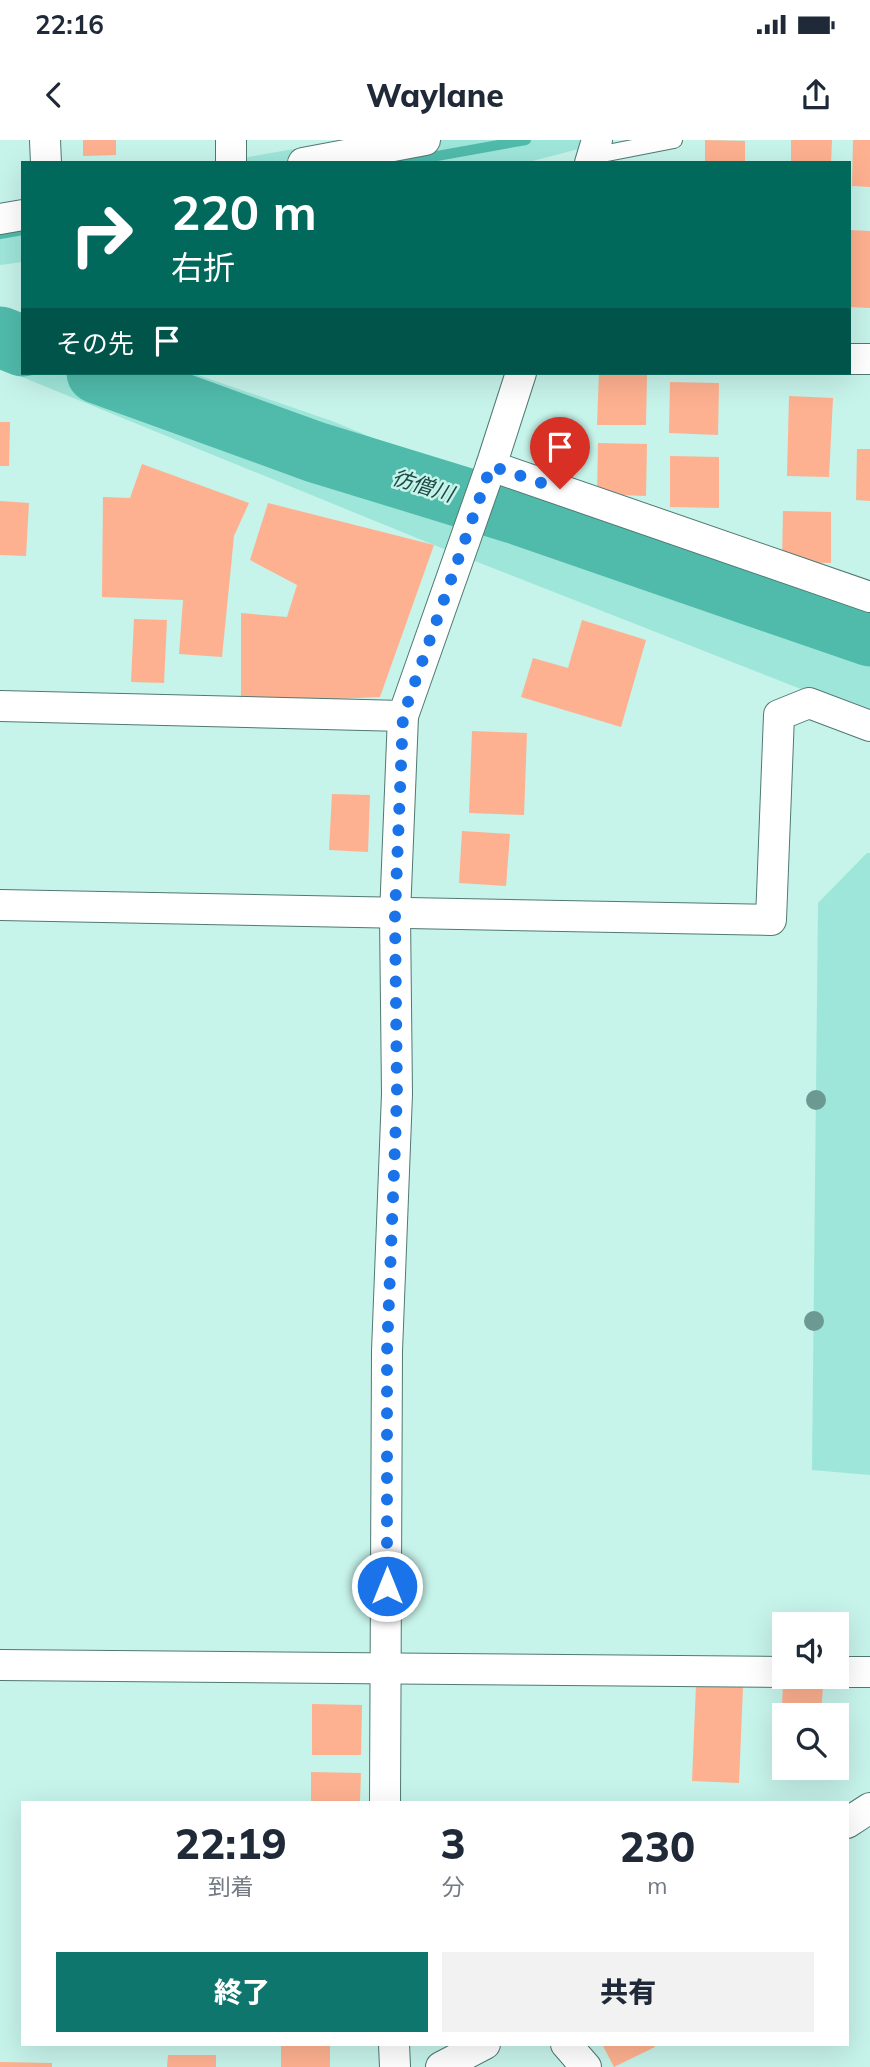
<!DOCTYPE html>
<html lang="ja">
<meta charset="utf-8">
<style>
body{margin:0;font-family:Mulish,"Noto Sans JP",sans-serif;background:#f2f2f3;color:#1f2937;height:100vh;display:flex;flex-direction:column;font-size:26px;white-space:nowrap}
*{box-sizing:border-box;margin:0}
p{font-size:23px;color:#747a83}
.icon{flex:none;width:38px;height:38px;fill:none;stroke:currentColor;stroke-width:2;stroke-linecap:round;stroke-linejoin:round}
.map{position:relative;flex:1;overflow:hidden}
.panel{position:absolute;left:21px;top:1661px;width:828px;height:245px;display:flex;flex-direction:column;background:#fff;border-radius:0px;box-shadow:0 7px 28px #0002}
.panel>*{flex:none}
.guide{position:absolute;left:21px;top:21px;width:830px;height:214px;border-radius:0px;box-shadow:0 7px 28px #0002;background:#00695c;color:#fff;overflow:hidden}
.fabs{position:absolute;left:772px;top:1472px;display:grid;gap:14px}
.fabs a{display:grid;place-items:center;width:77px;height:77px;border-radius:0px;background:#fff;box-shadow:0 7px 28px #0002;font-size:35px}
.pin{position:absolute;display:grid;place-items:center;width:60px;height:60px;color:#fff;margin:-72px -30px;border-radius:50% 50% 50% 0;rotate:-45deg;box-shadow:0 0 7px #0007}
.pin .icon{rotate:45deg}
.me{position:absolute;width:77px;margin:-38px;rotate:0deg;stroke-linejoin:round;filter:drop-shadow(0 0 5px #0008)}
.turn{display:flex;align-items:center;gap:24px;height:147px;padding:0 35px;font-size:32px}
.turn .icon{width:91px;height:91px;stroke-width:2.5}
.turn b{display:block;font-size:49px;line-height:60px}
.then{display:flex;align-items:center;height:66px;padding:0 35px;background:#0003;gap:14px;font-size:26px}
.eta{display:flex;justify-content:space-evenly;align-items:center;height:119px;text-align:center}
.eta b{font-size:42px;font-weight:800;line-height:49px}
.action{display:flex;gap:14px;margin-top:auto;padding:14px 35px}
.action a{flex:1;height:80px;border-radius:0px;background:#0f766e;color:#fff;font-size:28px;font-weight:800;line-height:80px;text-align:center}
.action a+a{background:#f2f2f3;color:#1f2937}
.status{display:flex;justify-content:space-between;align-items:center;height:49px;padding:0 35px;background:#fff;direction:ltr}
.status svg{height:19px;fill:currentColor}
header{display:flex;justify-content:space-between;align-items:center;height:91px;padding:0 35px;background:#fff;font-size:32px;font-weight:800}
.map>svg:first-child{display:block}
</style>
<div class="status"><b>22:16</b><svg viewBox="0 0 49 12"><path d="M0 12V9h3v3zM5 12V6h3v6zM10 12V3h3v9zM15 12V0h3v12zM26 1h20v11H26zM47 4h2v5h-2z"/></svg></div>
<header><svg class="icon" aria-label="back" viewBox="0 0 24 24"><path d="M15 5l-7 7 7 7"/></svg>Waylane<svg class="icon" aria-label="share" viewBox="0 0 24 24"><path d="M12 15V3M7 8l5-5 5 5M5 13v7h14v-7"/></svg></header>
<div class="map">
<svg width="870" height="1927" viewBox="0 0 870 1927">
<rect width="100%" height="100%" fill="#c6f3ea"/>
<!-- green -->
<g fill="#9fe6da">
<path d="M345,0h268l-88,23h-311z"/>
<path d="M23,62v60l-23,3v-58z"/>
<path d="M0,168l23,7v58h169l140,48 167,69 129,23 242,84v119l-436,-171 -434,-177z"/>
<path d="M867,713h3v622l-58,-5 6,-567z"/>
</g>
<g fill="none" stroke-linecap="round" stroke-linejoin="round">
<!-- stream -->
<g stroke="#50bbab" stroke-width="10">
<path d="M398,23l128,-23"/>
<path d="M0,94l23,-4"/>
</g>
<!-- river -->
<g stroke="#50bbab" stroke-width="61">
<path d="M0,197l23,9"/>
<path d="M97,233l218,79 202,62 353,122"/>
</g>
</g>
<!-- building -->
<g fill="#feb190">
<path d="M83,0h33v15l-33,1z"/>
<path d="M705,0l40,1v22h-40z"/>
<path d="M791,0h41l-1,23h-40z"/>
<path d="M853,0h17v47l-18,-1z"/>
<path d="M849,90l21,1v77l-21,-1z"/>
<path d="M599,233l48,1 -1,51h-49z"/>
<path d="M670,242l49,1 -1,52 -49,-2z"/>
<path d="M789,256l44,2 -4,79 -42,-1z"/>
<path d="M0,282h10l-1,44h-9z"/>
<path d="M598,303l49,1 -1,52 -49,-2z"/>
<path d="M857,309h13v52l-14,-1z"/>
<path d="M670,316l49,1v51l-49,-1z"/>
<path d="M142,324l107,39 -15,33 -12,121 -43,-3 4,-54 -81,-3 1,-100 27,1z"/>
<path d="M0,361l29,2 -3,53 -26,-1z"/>
<path d="M268,363l166,42 -54,152 -139,6v-90l46,4 10,-32 -47,-25z"/>
<path d="M783,371l48,1v51l-49,-1z"/>
<path d="M134,479l33,1 -3,63 -33,-1z"/>
<path d="M582,480l64,20 -25,87 -100,-30 12,-39 35,10z"/>
<path d="M472,591l55,2 -3,82 -55,-2z"/>
<path d="M332,654l38,1 -2,57 -39,-2z"/>
<path d="M462,691l48,3 -4,52 -47,-3z"/>
<path d="M696,1545l47,2 -4,96 -47,-2z"/>
<path d="M783,1545l40,2 -2,28h-37v30h-4z"/>
<path d="M312,1564l50,1 -1,50h-49z"/>
<path d="M311,1632l50,1 -1,29h-49z"/>
<path d="M281,1904l49,1v22h-49z"/>
<path d="M602,1904h51l2,3 -41,20z"/>
<path d="M168,1915h48v12h-49z"/>
<path d="M0,1922l52,1v4h-52z"/>
</g>
<g fill="none" stroke-linecap="round" stroke-linejoin="round">
<!-- lane casing -->
<g stroke="#507971" stroke-width="18">
<path id="lane" d="M592,16l82,-16"/>
</g>
<!-- street casing -->
<g stroke="#507971" stroke-width="32">
<g id="street">
<path d="M45,0l1,23"/>
<path d="M231,23v-23"/>
<path d="M303,23l122,-23"/>
<path d="M590,23l7,-23"/>
<path d="M0,79l23,-4"/>
<path d="M849,219h21"/>
<path d="M491,326l379,131"/>
<path d="M0,566l403,10"/>
<path d="M0,765l771,15 8,-205 30,-12 61,23"/>
<path d="M0,1525l784,7"/>
<path d="M836,1532h34"/>
<path d="M385,1662l2,-451 10,-257 -2,-179 8,-199 88,-250 30,-93"/>
<path d="M847,1683l23,-15"/>
<path d="M394,1904l1,23"/>
<path d="M566,1904l20,23"/>
<path d="M441,1927l44,-23"/>
</g>
</g>
<!-- lane -->
<use href="#lane" stroke="#fff" stroke-width="16"/>
<!-- street -->
<use href="#street" stroke="#fff" stroke-width="30"/>
</g>
<!-- trees -->
<g fill="#6c9991">
<circle cx="816" cy="960" r="10"/>
<circle cx="814" cy="1181" r="10"/>
</g>
<g fill="none" stroke-linecap="round" stroke-linejoin="round">
<!-- route -->
<path stroke="#1a73e8" stroke-width="12" stroke-dasharray="0 21.6" d="M387,1446v-234l10,-258 -2,-179 8,-199 88,-250 69,23"/>
</g>
<g text-anchor="middle" dominant-baseline="central" stroke-width="5" stroke-linejoin="round" paint-order="stroke">
<!-- water labels -->
<g font-size="21" font-style="italic" fill="#1a4a43" stroke="#c6f3ea">
<text transform="translate(423 345) rotate(17)">彷僧川</text>
</g>
</g>
</svg>
<div class="fabs">
<a><svg class="icon" aria-label="sound" viewBox="0 0 24 24"><path d="M4 9h4l5-4v14l-5-4H4zM17 9q2 3 0 6"/></svg></a>
<a><svg class="icon" aria-label="search" viewBox="0 0 24 24"><circle cx="10" cy="10" r="6"/><path d="M15 15l6 6"/></svg></a>
</div>
<div class="pin" style="left:560px;top:349px;background:#d93025"><svg class="icon" aria-label="arrive" viewBox="0 0 24 24"><path d="M6 21V4h12l-3 4 3 4H6"/></svg></div>
<svg class="me" style="left:387px;top:1446px" viewBox="-20 -20 40 40"><circle r="17" fill="#1a73e8" stroke="#fff" stroke-width="3"/><path d="M0-11L8 9 0 5-8 9z" fill="#fff"/></svg>
<div class="guide">
<div class="turn"><svg class="icon" aria-label="right" viewBox="0 0 24 24"><path d="M7 20v-9h11M14 6l5 5-5 5"/></svg><div><b>220 m</b>右折</div></div>
<div class="then">その先<svg class="icon" aria-label="arrive" viewBox="0 0 24 24"><path d="M6 21V4h12l-3 4 3 4H6"/></svg></div>
</div>
<section class="panel">
<div class="eta">
<div><b>22:19</b><p>到着</p></div>
<div><b>3</b><p>分</p></div>
<div><b>230</b><p>m</p></div>
</div>
<div class="action"><a>終了</a><a>共有</a></div>
</section>
</div>
